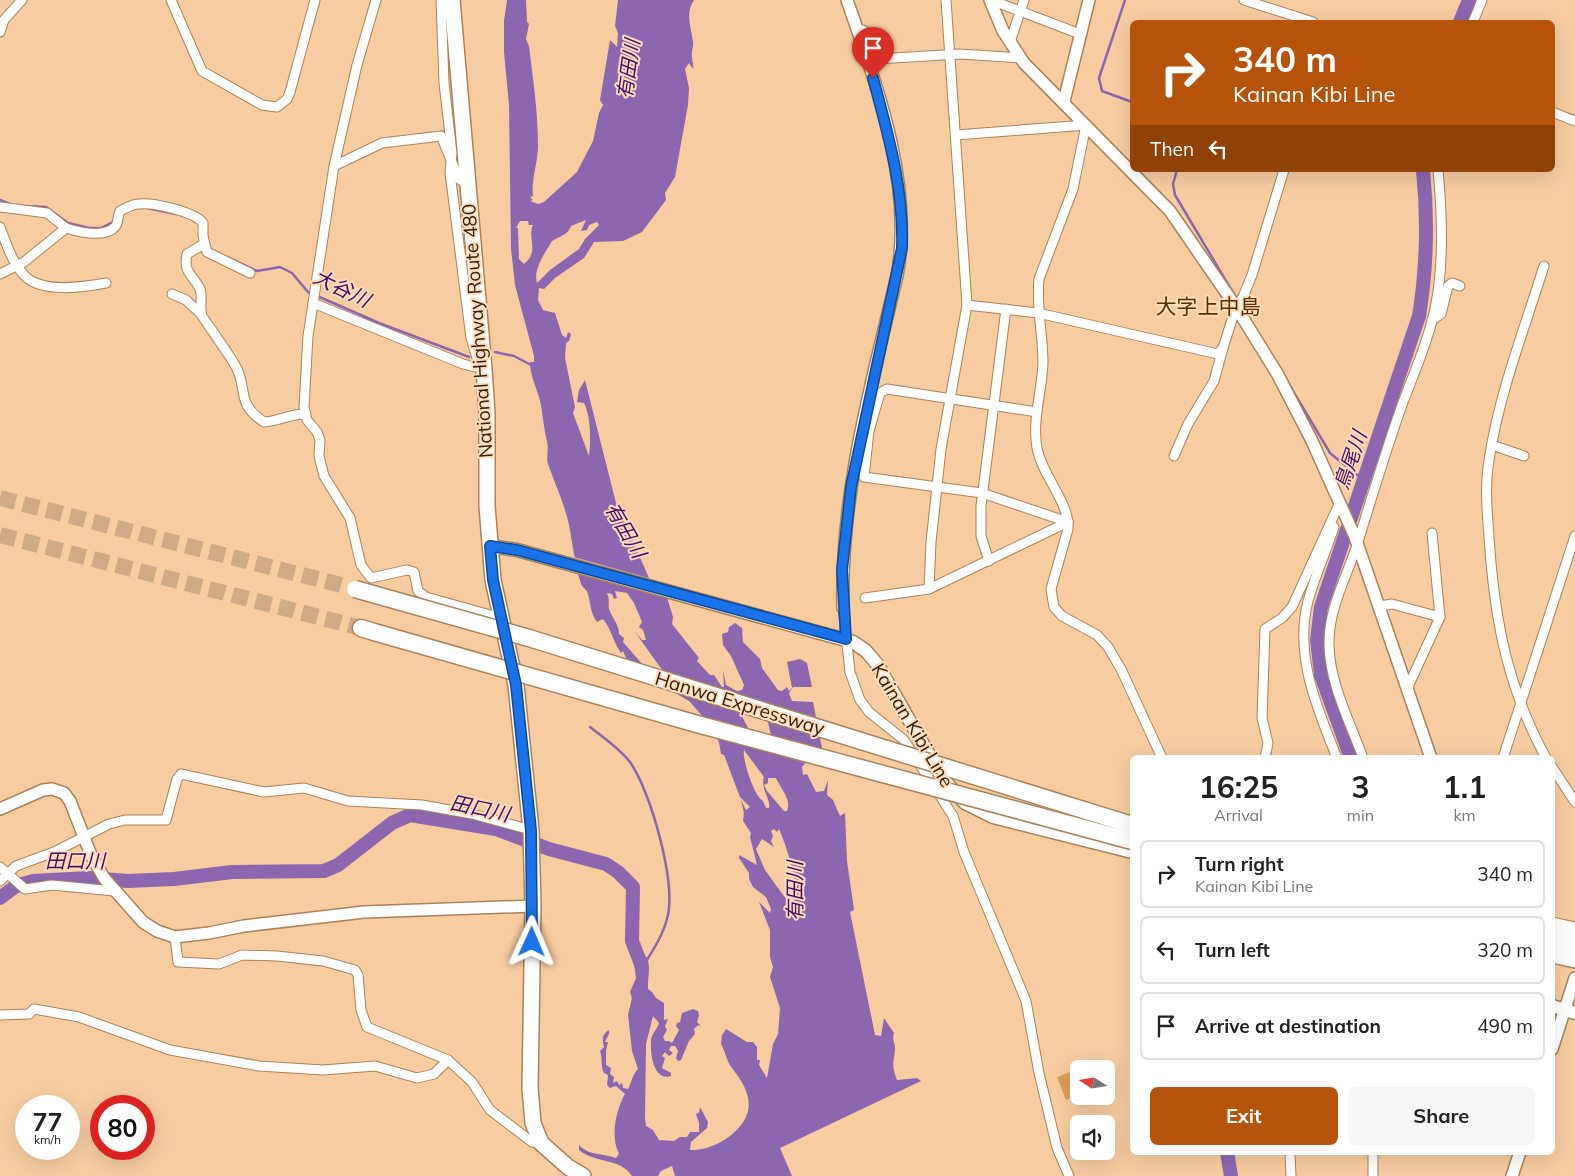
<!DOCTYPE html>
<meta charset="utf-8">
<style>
body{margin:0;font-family:Mulish,"Noto Sans JP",sans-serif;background:#f6f6f6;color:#222;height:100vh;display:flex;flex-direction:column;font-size:19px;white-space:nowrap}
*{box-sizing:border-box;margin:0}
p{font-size:16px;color:#767676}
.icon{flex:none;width:28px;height:28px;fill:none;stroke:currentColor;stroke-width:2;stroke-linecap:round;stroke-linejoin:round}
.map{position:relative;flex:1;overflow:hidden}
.drawer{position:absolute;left:1130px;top:755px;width:425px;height:400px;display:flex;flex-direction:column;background:#fff;border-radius:8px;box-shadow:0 5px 20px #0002}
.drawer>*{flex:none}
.banner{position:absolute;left:1130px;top:20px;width:425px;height:152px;border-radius:8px;box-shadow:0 5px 20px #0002;background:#b45309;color:#fff;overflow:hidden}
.needle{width:32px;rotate:282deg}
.controls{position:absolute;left:1070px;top:1060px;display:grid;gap:10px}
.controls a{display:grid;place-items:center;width:45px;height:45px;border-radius:8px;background:#fff;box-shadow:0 5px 20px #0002;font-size:25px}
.speed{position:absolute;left:15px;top:1095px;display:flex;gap:10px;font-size:25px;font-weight:700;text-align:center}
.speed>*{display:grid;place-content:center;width:65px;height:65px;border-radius:50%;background:#fff;box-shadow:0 5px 20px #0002;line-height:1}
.speed small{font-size:12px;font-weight:400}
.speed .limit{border:8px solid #d22;background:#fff;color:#111}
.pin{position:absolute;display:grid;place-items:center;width:42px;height:42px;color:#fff;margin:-51px -21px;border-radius:50% 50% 50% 0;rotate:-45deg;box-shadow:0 0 5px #0007}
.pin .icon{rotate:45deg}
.me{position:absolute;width:55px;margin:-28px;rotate:1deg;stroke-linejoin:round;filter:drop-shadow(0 0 4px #0008)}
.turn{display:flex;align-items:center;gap:18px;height:105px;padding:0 20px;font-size:22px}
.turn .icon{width:65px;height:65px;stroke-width:2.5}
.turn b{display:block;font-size:35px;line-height:42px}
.then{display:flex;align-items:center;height:48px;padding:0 20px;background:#0003;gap:10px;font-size:19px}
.eta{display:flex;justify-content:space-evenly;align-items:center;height:85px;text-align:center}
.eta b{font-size:30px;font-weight:700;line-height:35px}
.cta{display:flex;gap:10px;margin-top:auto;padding:10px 20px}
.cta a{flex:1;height:58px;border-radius:8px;background:#b45309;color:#fff;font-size:20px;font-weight:700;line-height:58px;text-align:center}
.cta a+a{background:#f6f6f6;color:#222}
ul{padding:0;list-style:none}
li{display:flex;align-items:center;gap:15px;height:68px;margin:0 10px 8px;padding:0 10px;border:2px solid #e0e0e0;border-radius:8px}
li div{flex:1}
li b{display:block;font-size:19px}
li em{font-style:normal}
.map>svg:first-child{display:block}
</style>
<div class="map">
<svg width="1575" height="1176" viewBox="0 0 1575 1176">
<rect width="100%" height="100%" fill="#f7cca1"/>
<!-- water -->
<path fill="#8c67b0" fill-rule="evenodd" d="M507,0h19l1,22 2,2 -3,15 3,7c4,33 9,66 9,100 0,17 -7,32 -5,50l-3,1 3,3 -3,1 8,3 6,-2 33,-30 16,-31 6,-28 4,-8 -3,-5 10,-60 7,7 1,-14 -3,-7 3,-26h76c-9,13 -3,28 -1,41 1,5 -2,11 -1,16 0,5 2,7 1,12l-4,-6 -4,6 4,19 -1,17 -13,72 -10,16 1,7 -24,32 -19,9 -29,1 -10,16 -29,20 -11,11 -5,-1 -1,12 5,10 12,3 7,22 4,3 2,-6 3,2 -2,7 -3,2 -1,15 10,49 -2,6 16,43c2,-15 2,-39 -5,-53l-7,-1 2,-12 6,-10 31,123 33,75 17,16 7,23 -1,7 27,34 -2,3 13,14h4l8,12h2l-1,-17 3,15 11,6 5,-1 2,-5 -13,-29 -8,-11 -1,-11 6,-2 1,-5 6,-4 7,5 1,14 17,17 2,9 16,22 4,1 5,-4 2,4 3,-3 -5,-26 13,-3 7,4 5,24h-19l-4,6 3,8 21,1 10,51 -15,7 -6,7 1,8 4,-1 9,18 8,-1 4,-11 -1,15 6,5 7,16 5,-3 2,48 7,49 -4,2 25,123 6,1 3,-18 10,15c-2,6 0,8 1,13 0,16 -5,16 2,34l20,-2 4,3 -141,67 12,28h-117l-3,-10 -11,5 -3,5h-26c-11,-18 -38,-13 -53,-26v-5c10,11 24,8 37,13l3,-4c-9,-18 -3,-44 6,-60l-9,-8 -6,2 -3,-3 1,-10 -4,-2c-4,-8 -1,-15 -4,-22l4,-4c-2,-8 -2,-13 5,-17v4l-4,8h3l-2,9v14l5,3 -1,6 4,3 -1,6 4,-2 2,4 3,-2 1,5 5,1c4,-7 4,-14 10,-20l-6,-18 -4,-36 4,-17 -2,-6 6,-14 -2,-14 2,-1 -4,-4 -1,-10c6,-1 6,0 10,3 13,8 6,24 7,37l4,3 4,6 8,5v17l4,-1 -3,7 2,4 -4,7 2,4h4l3,2 7,-13 -3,-4 1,-3 3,-1 2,-9 11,-4 5,2 1,4 -2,7 4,4 -3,-1 -4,4 1,5 -6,7 -8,19 -3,1 -2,-3 2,-7 -3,-5h-4l-2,4 4,3 -4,3 -4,-4 -3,4 3,2 -3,10 9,5v3c-17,5 -21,-21 -20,-35 0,-7 6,-11 8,-18l-6,-7 -7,28 -1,74 1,8 7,4 6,10 15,1 6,-4h7l3,-5h9v-9l-3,-9 3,-1 1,-6 8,15 -1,6 -16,14 -1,8c25,2 65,-24 58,-52 -2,-11 -9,-21 -16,-30 -5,-6 -7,-17 -11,-24l1,-9 4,-6 21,13h6l4,5v13h3l-1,5 8,13 6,-34 5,-10 2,-26 -10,-31 3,-10 -3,-10v-27l-11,-28 11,11 1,-4 -5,-12 -13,-10 -4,-8v-6l-10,-15v-3l18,10 -7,-28 1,-4 -8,-12 1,-8 -3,-13 5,10 4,-3 -10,-10 -16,-42 -3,-1 -2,-12 -14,-23 -16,-18 -59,-34 -7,-16 -2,2c-8,-11 -9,-23 -18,-34l-6,3c-7,-10 -6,-17 -9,-28 -1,-4 -5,-6 -7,-10 -6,-19 -8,-38 -12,-59 -4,-20 -14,-41 -21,-61 -2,-7 1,-16 -1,-22 -3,-13 -4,-24 -6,-37 -3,-15 -11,-28 -11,-43h4v-6l-19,-71 -4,-37 -2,-143 -5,-53v-31zM586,220l-5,11 6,-1 2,-5 8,-3 2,3 -14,14 -6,10 -29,21 -13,13c-4,-14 8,-30 15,-42 7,-4 17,-7 19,-15zM520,221h8l1,4h4c-6,12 7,27 -9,39l-5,-5 -1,-31h-2zM615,591l12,2 7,10 8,19 -3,5 4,3 3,10h-4l-7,-8 30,42 -21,-8 -21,-24 1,-4 -5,-4c0,-10 -7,-16 -10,-25 -1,-6 1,-10 -2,-16l5,1 2,5 3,-1zM753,698l4,1c14,21 11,33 20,55 -20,-6 -32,-29 -38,-46l7,-8zM744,750l20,27c-4,11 7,22 5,31h-3l-3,-7c-9,-5 -21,-42 -19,-51zM768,778h8c4,10 16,21 11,33h-3l-17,-20 -3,-6 4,-2zM774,829l3,3 2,-3c7,16 22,58 14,76l-4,-2 -24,-33 -9,-21 6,-10 12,8 -3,-6 2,-5 -2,-5z"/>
<!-- pier -->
<path fill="#f7cca1" d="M570,556l82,23 16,13 2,7 -95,-26z"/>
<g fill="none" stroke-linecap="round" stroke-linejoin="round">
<!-- stream -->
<g stroke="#8c67b0" stroke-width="2.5">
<path d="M1125,0l-26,78 3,13 30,11"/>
<path d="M1177,170l-4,14 2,11 60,101"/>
<path d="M0,200l10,4"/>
<path d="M26,206l20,1 22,16 21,5h12l14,-7"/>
<path d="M147,208l29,6"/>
<path d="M227,257l30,14 23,-4 12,6 16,19 71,31 90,34"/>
<path d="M495,352l19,4 17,9"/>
<path d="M1290,386l40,67 27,22 8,3"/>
<path d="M590,727c14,11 29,21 40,35 21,30 47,122 37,157 -4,15 -12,28 -20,41"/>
</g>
<!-- river -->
<g stroke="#8c67b0" stroke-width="14">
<path d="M1460,22l9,-22"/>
<path d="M1351,758l-30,-83 -4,-35 4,-33 98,-291c8,-49 9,-97 4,-146"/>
<path d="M0,898l16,-12 17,-5 56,-3 39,3 46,-2 58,-7 92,-1 14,-6 54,-42 18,-8 86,14 53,20 57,15 12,8 15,15 -1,54 9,23"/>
<path d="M1227,1152l4,24"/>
</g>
</g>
<!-- building -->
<path fill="#de9e59" d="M1070,1072l9,22 -13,6 -9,-23z"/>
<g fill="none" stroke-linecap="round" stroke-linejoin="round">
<!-- motorway-tunnel -->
<g stroke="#cfaa84" stroke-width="16" stroke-dasharray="16 8" stroke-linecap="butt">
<path d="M0,498l345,88"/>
<path d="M0,535l361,93"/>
</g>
<!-- minor casing -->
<g stroke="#aa8259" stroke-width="11">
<g id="minor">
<path d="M171,0l31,71 60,34 15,2 10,-8 3,-7 25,-92"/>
<path d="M376,0l-19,65 -23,101 -26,170 -4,71 3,13 10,12 3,8 -1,16 5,20 26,42 11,47 10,13 36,-8 7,2 4,19 8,6 75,21"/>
<path d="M441,0l3,83 8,70 -2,20 21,165 9,30"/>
<path d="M991,0l89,34"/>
<path d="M1244,0l69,22"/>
<path d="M1473,22l9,-22"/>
<path d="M858,31l5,-1 6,5 8,24 83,-5 61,4"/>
<path d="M0,32l4,-12 18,-20"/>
<path d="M1010,42l14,-42"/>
<path d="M1552,112l23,9"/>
<path d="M956,135l130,-10 -13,64 -34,90c-3,28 4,56 4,84 -1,28 -11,57 -6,85 5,26 27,48 31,74v7l-17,60 3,18 8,9 35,19 11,12 13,22 41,89"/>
<path d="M334,166l48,-23 59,-7 18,43 7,4"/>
<path d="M0,207l47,6 19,15"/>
<path d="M0,227c6,16 12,35 24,48 17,19 60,12 82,8"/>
<path d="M204,244l-17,10c-4,20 6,20 13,35 3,8 -1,18 2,27 11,16 24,34 33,49 14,23 -1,37 29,57 15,-1 26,-8 41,-8"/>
<path d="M1544,266c-20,64 -45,128 -55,194 -5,30 -1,60 1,91 6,76 19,139 56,207"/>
<path d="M0,274l24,-12 42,-34c13,4 38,10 49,-1 4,-4 2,-11 5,-16 6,-3 12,-7 19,-7 14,-2 56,8 64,19v13l4,16 43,21"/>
<path d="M172,294l14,6 15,14"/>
<path d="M313,303l150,61 20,5"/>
<path d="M967,305l71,8 180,41 5,-6 13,-41 7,-10 9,-22 32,-105"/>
<path d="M1432,320l9,-6 7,-28 4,-3 8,3"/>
<path d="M862,429l7,2 -5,46 118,16 86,29"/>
<path d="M869,431l11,-38 7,-4 150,23"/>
<path d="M1492,445l32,11"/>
<path d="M1174,456l14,-32 26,-43 9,-33"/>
<path d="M1334,527c-8,25 -19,49 -26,74 -14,54 9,107 29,157"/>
<path d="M989,561l-8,-25v-30l25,-197"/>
<path d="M929,589l2,-47 10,-93 26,-144 -21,-305"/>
<path d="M865,598l64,-9 139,-67"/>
<path d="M1380,606l12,-2 48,13"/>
<path d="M843,608l7,64 10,28 9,12 35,28 49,76 11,36 62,149 13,72 18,75 12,28"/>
<path d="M1408,687l32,-70 -8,-84"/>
<path d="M1265,758l3,-15 -6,-25 3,-89 17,-11 10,-11 48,-105"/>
<path d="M1363,758c-13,-36 -33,-74 -34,-112 -1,-38 18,-69 29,-104 14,-46 28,-92 44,-137 13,-35 29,-70 35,-107 7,-42 5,-86 1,-128"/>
<path d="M1503,758l72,-222"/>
<path d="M1552,767l23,35"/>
<path d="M0,867l25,22 27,-4 62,6"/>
<path d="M0,881l16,-15 38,-14 55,-28 16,-4h41l11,-41 4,-5 83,18 40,-4 44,13 74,4 50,9 59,16"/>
<path d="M1552,922l23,5"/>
<path d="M175,937l3,25 41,2 23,-9 35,1 46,5 32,9 3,5 3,35 6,17 81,33 24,22 18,28 42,32 9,1"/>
<path d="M0,1015l29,-1 5,-5 45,8 91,33 89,16 64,4 52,-4 42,12 17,-4 14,-14"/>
<path d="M1290,1152l1,24"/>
<path d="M1373,1176v-24"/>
</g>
</g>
<!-- tertiary casing -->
<g stroke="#aa8259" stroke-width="14">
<g id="tertiary">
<path d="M990,0l13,31 21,32 146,148 66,96 42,68 34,66 43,96 76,221"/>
<path d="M1064,101l25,-101"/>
<path d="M843,608c-3,-112 28,-223 54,-332 17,-91 -20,-190 -50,-276"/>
<path d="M0,809l43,-19 9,-1 12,4 6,8 21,54 13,23 39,44 14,9 18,6 34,-4 35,-7 120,-14 169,-6"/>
<path d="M1552,957l23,5"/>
<path d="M1552,1049l23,-71"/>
<path d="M1512,1176l8,-24"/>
</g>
</g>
<!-- secondary casing -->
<g stroke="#aa8259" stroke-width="15">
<g id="secondary">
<path d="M490,546l27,4 336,92 13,9 11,13 66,115 22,24 28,14 139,35"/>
<path d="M1552,1006l23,7"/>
</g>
</g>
<!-- trunk casing -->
<g stroke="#aa8259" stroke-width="18">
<path id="trunk" d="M452,0l32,369 3,44v93l6,74 23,105 15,145 2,76 -3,182 3,35 8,20 27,24 15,9"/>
</g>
<!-- motorway casing -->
<g stroke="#aa8259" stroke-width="19">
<g id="motorway">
<path d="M361,628l13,4"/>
<path d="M1552,932l23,5"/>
<path d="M1552,945l23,6"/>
</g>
</g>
<!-- minor -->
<use href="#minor" stroke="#fff" stroke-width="9"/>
<!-- tertiary -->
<use href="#tertiary" stroke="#fff" stroke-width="11"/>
<!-- secondary -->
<use href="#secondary" stroke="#fff" stroke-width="12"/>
<!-- trunk -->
<use href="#trunk" stroke="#fff" stroke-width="15"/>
<!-- motorway -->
<use href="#motorway" stroke="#fff" stroke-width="16"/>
<!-- motorway-bridge casing -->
<g stroke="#aa8259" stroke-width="19" stroke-linecap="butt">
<g id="motorway-bridge">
<path d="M355,589l174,49 603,187"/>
<path d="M374,632l323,92 435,117"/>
</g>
</g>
<!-- motorway-bridge -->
<use href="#motorway-bridge" stroke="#fff" stroke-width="16"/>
</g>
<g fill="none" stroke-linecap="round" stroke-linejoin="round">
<!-- route casing -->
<g stroke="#114b97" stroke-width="12">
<path id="route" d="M532,942l-1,-112 -15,-145 -23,-105 -3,-34 27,4 329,89 -4,-69 9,-83 51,-239c2,-59 -14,-114 -29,-170"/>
</g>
<!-- route -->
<use href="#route" stroke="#1a73e8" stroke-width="9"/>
</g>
<g text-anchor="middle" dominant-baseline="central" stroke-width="4" stroke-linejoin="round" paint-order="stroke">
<!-- street labels -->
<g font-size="19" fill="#312110" stroke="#fedbb9">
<text transform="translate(477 331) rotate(-94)">National Highway Route 480</text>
<text transform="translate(740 703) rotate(17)">Hanwa Expressway</text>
<text transform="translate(913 725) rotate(59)">Kainan Kibi Line</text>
</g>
<!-- water labels -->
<g font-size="20" font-style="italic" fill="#450e6a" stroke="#fedbb9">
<text transform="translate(628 69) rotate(-82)">有田川</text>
<text transform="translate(342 288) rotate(26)">大谷川</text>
<text transform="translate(1350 460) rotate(-71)">鳥尾川</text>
<text transform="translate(626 530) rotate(60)">有田川</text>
<text transform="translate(480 808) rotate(12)">田口川</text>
<text x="75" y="860">田口川</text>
<text transform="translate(794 891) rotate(-90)">有田川</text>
</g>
<!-- quarter labels -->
<g font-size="21" fill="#533103" stroke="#fedbb9">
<text x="1208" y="306">大字上中島</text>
</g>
</g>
</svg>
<div class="controls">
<a><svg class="needle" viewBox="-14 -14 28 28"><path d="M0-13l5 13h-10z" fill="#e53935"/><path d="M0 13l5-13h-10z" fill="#767676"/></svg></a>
<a><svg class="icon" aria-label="sound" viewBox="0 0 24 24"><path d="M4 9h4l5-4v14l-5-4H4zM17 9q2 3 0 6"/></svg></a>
</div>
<div class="speed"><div>77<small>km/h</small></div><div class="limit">80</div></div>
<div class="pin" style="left:873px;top:78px;background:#d93025"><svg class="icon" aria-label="arrive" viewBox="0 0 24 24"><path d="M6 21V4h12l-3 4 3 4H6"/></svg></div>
<svg class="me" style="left:532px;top:942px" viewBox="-20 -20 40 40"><path d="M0-17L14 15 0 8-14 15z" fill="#1a73e8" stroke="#fff" stroke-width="4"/></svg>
<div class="banner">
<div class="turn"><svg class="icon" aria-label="right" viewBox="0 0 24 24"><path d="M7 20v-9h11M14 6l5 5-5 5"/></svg><div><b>340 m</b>Kainan Kibi Line</div></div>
<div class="then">Then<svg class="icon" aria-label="left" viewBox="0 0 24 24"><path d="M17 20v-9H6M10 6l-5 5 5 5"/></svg></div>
</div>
<section class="drawer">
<div class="eta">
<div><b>16:25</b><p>Arrival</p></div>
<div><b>3</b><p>min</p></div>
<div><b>1.1</b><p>km</p></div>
</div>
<ul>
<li><svg class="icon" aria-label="right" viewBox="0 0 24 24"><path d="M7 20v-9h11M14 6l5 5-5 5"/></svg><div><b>Turn right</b><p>Kainan Kibi Line</p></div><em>340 m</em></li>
<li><svg class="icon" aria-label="left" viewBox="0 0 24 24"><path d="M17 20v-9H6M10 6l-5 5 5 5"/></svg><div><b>Turn left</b></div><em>320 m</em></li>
<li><svg class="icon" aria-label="arrive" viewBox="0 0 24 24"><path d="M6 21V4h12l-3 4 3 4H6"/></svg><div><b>Arrive at destination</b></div><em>490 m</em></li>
</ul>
<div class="cta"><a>Exit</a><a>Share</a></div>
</section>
</div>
